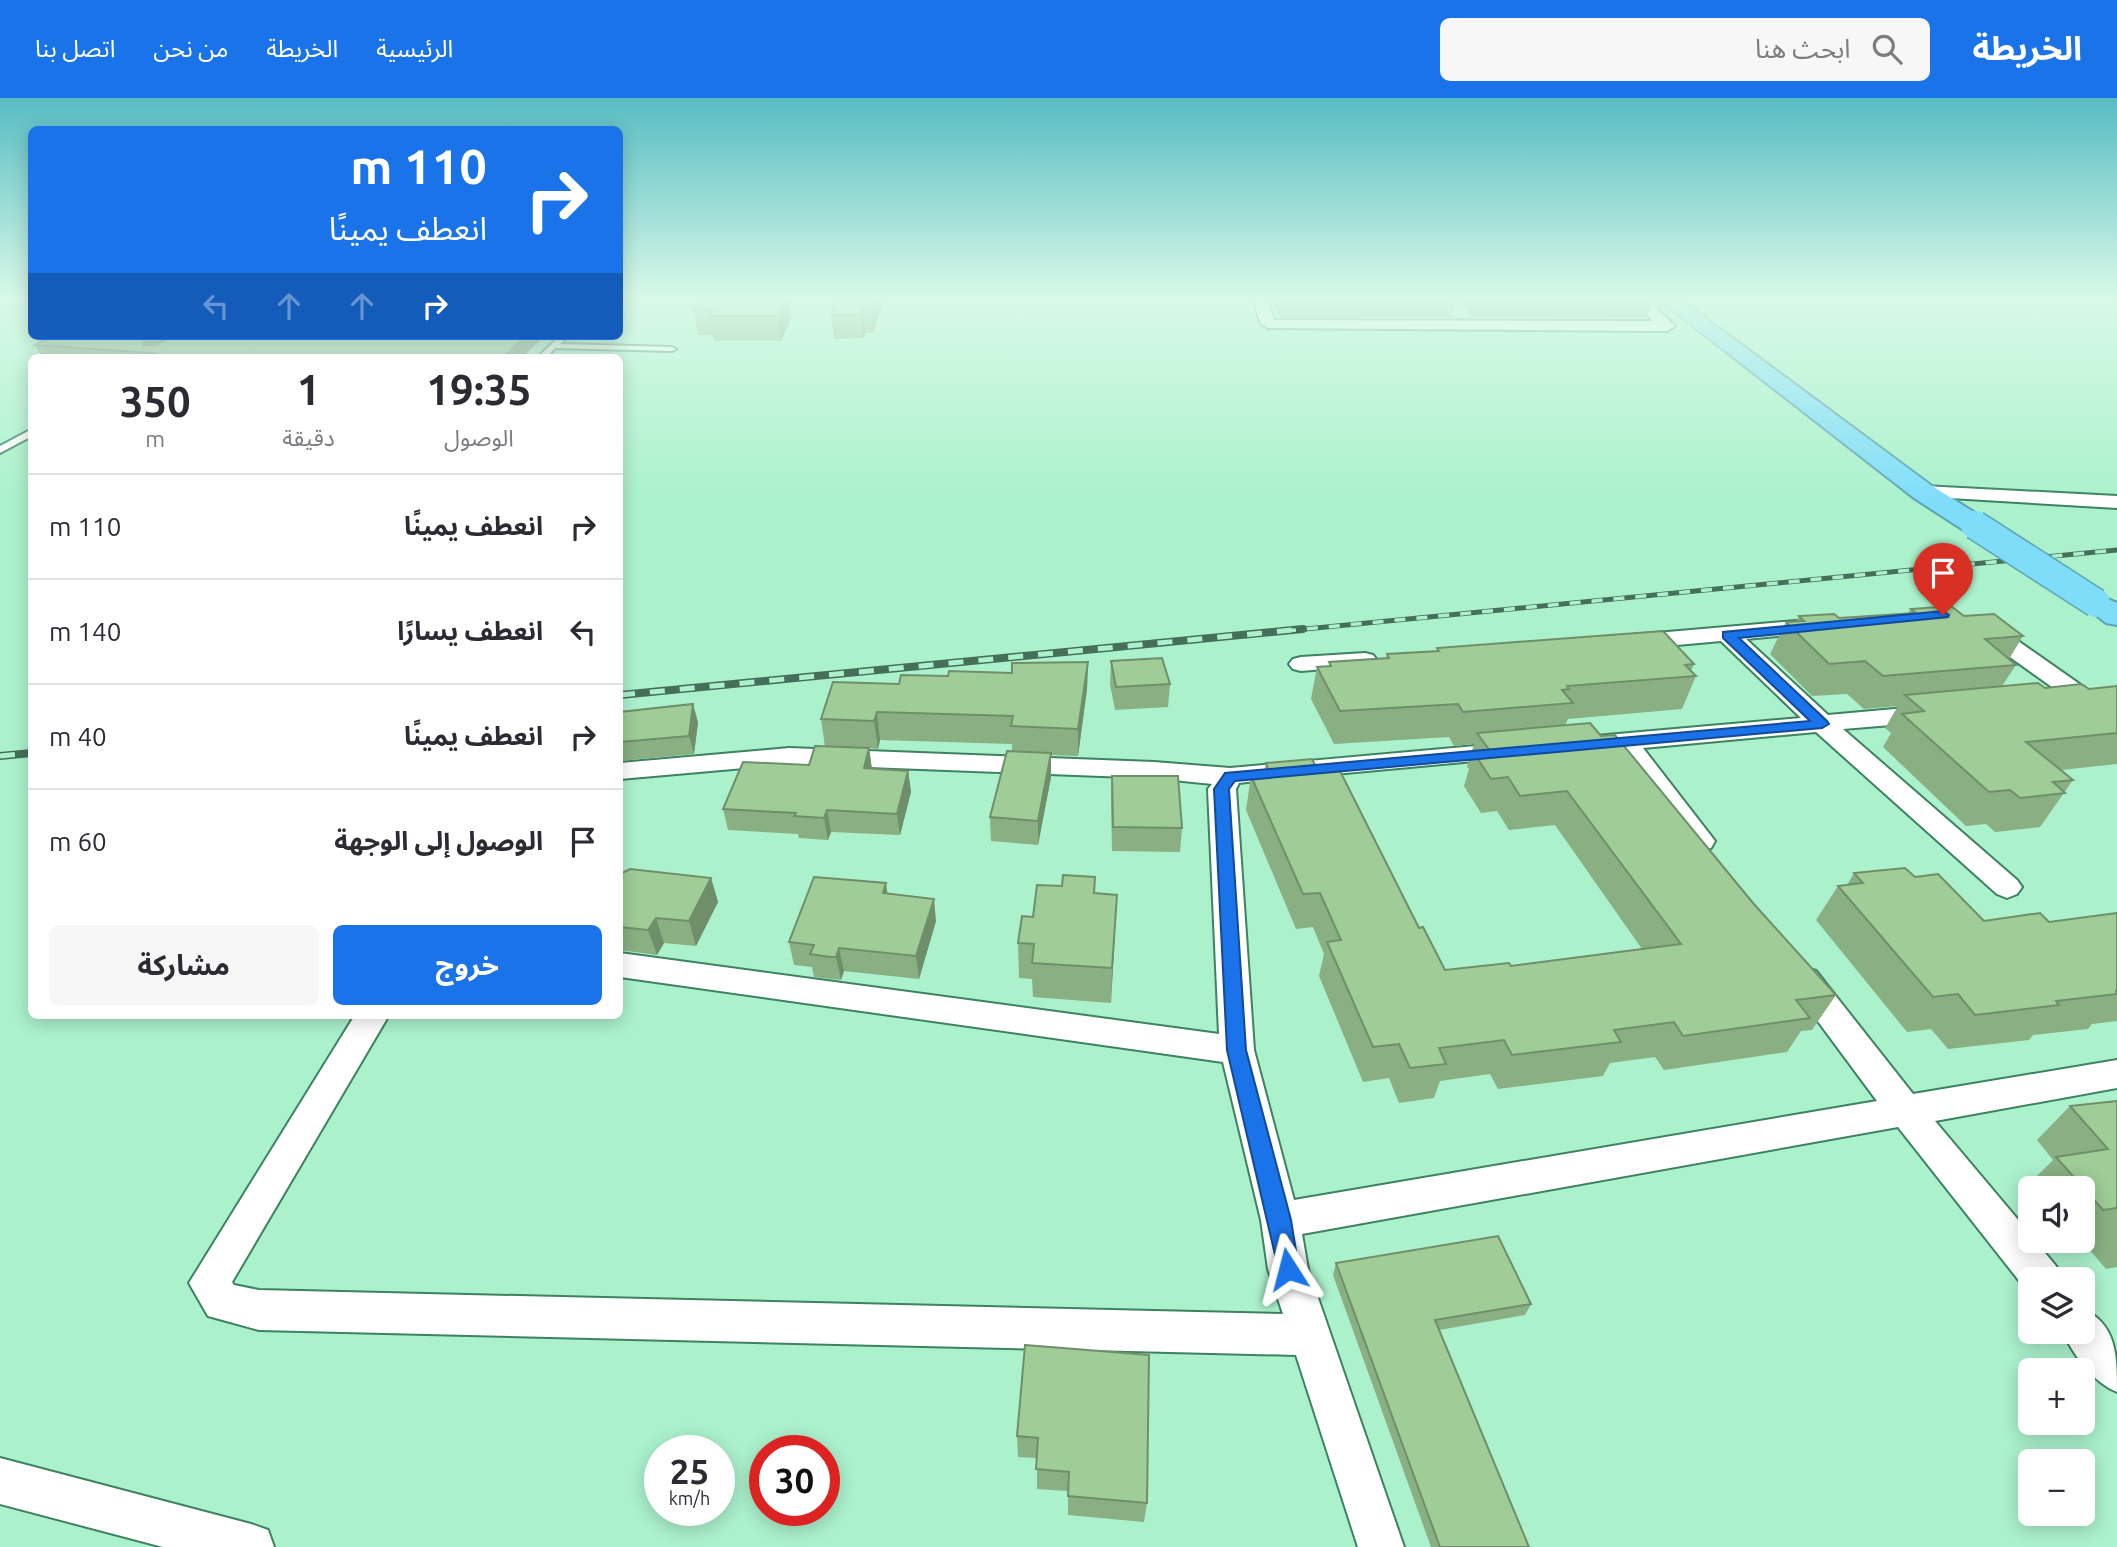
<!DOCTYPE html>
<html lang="ar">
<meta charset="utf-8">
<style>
body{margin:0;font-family:Ubuntu,"Noto Sans Arabic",sans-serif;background:#f7f7f7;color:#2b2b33;direction:rtl;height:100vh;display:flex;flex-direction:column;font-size:26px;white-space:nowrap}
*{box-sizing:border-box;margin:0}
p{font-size:23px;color:#7c7c81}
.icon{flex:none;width:38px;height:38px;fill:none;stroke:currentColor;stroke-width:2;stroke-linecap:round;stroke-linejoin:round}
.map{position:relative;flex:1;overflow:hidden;direction:ltr}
.details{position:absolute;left:28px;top:256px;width:595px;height:665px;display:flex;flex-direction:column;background:#fff;border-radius:10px;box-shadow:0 4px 18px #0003;direction:rtl}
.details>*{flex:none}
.banner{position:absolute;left:28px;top:28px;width:595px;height:214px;border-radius:10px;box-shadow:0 4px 18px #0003;direction:rtl;background:#1a73e8;color:#fff;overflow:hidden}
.fabs{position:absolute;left:2018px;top:1078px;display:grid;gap:14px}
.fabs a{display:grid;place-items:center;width:77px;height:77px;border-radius:10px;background:#fff;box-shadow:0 4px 18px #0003;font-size:35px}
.speed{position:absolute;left:644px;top:1337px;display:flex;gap:14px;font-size:35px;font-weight:700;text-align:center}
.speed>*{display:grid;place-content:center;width:91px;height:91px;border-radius:50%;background:#fff;box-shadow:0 4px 18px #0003;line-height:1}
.speed small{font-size:18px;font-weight:400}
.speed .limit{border:10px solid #d22;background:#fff;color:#111}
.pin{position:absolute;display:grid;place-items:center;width:60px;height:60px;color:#fff;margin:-72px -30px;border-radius:50% 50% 50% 0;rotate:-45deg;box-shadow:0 0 7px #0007}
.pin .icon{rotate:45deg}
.me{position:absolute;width:77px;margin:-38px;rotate:351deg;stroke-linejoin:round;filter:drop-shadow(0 0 5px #0008)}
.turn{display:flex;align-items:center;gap:24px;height:147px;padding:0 21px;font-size:32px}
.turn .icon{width:91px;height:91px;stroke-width:2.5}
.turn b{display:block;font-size:49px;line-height:60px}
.lanes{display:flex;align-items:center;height:66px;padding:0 21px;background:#0003;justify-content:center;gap:35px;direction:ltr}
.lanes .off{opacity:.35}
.eta{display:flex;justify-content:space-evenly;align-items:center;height:119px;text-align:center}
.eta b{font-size:42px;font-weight:700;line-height:49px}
.cta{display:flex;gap:14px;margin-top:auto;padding:14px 21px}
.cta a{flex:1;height:80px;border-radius:10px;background:#1a73e8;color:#fff;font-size:28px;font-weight:700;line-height:80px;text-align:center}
.cta a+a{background:#f7f7f7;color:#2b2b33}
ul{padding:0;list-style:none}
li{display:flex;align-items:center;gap:21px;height:105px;padding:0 21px;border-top:2px solid #e1e1e2}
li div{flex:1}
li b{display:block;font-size:26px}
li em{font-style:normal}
header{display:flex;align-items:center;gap:42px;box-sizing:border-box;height:98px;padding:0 35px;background:#1a73e8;color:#fff}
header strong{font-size:33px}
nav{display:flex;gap:38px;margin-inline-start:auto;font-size:24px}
.search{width:490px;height:63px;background:#f7f7f7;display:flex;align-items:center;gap:18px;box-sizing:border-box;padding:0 24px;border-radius:10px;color:#7c7c81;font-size:26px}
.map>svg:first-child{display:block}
</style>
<header>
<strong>الخريطة</strong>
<div class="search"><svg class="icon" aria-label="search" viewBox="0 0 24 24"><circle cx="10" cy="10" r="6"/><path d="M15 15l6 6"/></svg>ابحث هنا</div>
<nav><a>الرئيسية</a><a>الخريطة</a><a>من نحن</a><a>اتصل بنا</a></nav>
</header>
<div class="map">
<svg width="2117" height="1449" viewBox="0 0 2117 1449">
<rect width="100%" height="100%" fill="#abf1cc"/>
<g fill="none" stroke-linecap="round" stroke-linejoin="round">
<!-- lane casing -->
<g stroke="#3d8261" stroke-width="4">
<g id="lane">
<path d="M560,238h8l-8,8 112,3 4,2 -4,2 -117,-3 -8,9h-9z"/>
<path d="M32,331v7l-32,17v-7z"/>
</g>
</g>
<!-- street casing -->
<g stroke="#3d8261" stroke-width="4">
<g id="street">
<path d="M1252,199h14l8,23 379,1 -24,-24h15l31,29 -8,5 -399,-3 -7,-4z"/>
<path d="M1923,388l194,10v12l-201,-12 -3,-4z"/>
<path d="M1819,521l8,2 3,5 -3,5 -81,8 82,76 100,-9 9,3 4,5 -4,5 -9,3 -85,7 174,151 5,7 -5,7 -10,4 -10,-4 -181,-162 -173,16 72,93 -4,7 -10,3 -10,-3 -73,-98 -34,3 -9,-2 -4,-6 4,-6 9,-2 217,-19 -80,-77 -88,8 -8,-2 -4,-5 4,-5 8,-2z"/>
<path d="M1983,522l8,2 104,73 3,5 -3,5h-18l-102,-73 -3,-5z"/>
<path d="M1365,555l8,2 4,5 -4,5 -72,6 -8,-2 -4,-5 4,-5 8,-2z"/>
<path d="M1509,645l9,2 4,6 -4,6 -271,25 -8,1 -3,6 18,261 40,150 583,-99 -83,-112 -5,-9 5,-9 11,-3 11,3 97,123 204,-34v28l-182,33 95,113v7h5l21,25 6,13h-32l-2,13 -130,-165 -596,107 6,35 96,278h-46l-62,-192 -1037,-25 -51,-14 -19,-33 166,-268h34l-157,267 2,3 25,5 1024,24 -15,-45 -7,-49 -38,-158 -603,-85v-24l599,81 -11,-245 4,-5 -58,-6 -365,-14 -169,15v-16l169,-15 365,14 76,6z"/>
<path d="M2082,1210c35,17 35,47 35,84 -23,-9 -44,-37 -54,-60h19z"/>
<path d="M0,1360l251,66 17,6 6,17h-111l-163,-43z"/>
</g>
</g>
<!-- highway casing -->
<g stroke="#5da4b2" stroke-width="4">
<g id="highway">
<path d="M1656,199h21l255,189 53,33 4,6 -4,6h-20l-51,-33z"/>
<path d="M2096,496l21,9v22l-11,-2 -25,-20 4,-6z"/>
</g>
</g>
<!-- lane -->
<use href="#lane" fill="#fff" fill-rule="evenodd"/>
<!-- street -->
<use href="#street" fill="#fff" fill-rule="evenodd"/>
<!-- highway -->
<use href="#highway" fill="#80ddfa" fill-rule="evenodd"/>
<!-- rail-far1 casing -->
<g stroke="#466f5a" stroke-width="5">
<path id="rail-far1" d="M1285,533l832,-81"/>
</g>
<!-- rail casing -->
<g stroke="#466f5a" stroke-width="8">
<g id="rail">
<path d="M620,597l683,-66"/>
<path d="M0,658l32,-3"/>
</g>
</g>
<!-- rail-far1 -->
<use href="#rail-far1" stroke="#abf1cc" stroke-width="3.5" stroke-dasharray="11" stroke-linecap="butt"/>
<!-- rail -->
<use href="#rail" stroke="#abf1cc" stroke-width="5" stroke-dasharray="15" stroke-linecap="butt"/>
<!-- highway-bridge casing -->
<g stroke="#5da4b2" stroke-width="31" stroke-linecap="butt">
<path id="highway-bridge" d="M1975,427l121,78"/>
</g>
<!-- highway-bridge -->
<use href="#highway-bridge" stroke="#80ddfa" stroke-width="28"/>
</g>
<!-- wall -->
<g fill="#89af82">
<path d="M708,199h81l3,19 -11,25h-67l-1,-6h-15l-5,-25z"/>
<path d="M885,199l-12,36h-8l-1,5 -30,1 -3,-24z"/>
<path d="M1272,199h184l-4,20h-173z"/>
<path d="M1457,199h197l-7,21h-174z"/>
<path d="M53,238h492l-23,21h-480l-7,-12z"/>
<path d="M1911,511l53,7 59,20 -14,23 7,6 -14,21 87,3 28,-3v78l-56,6 12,10 -33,47 -45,5 -9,-8 -20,2 -83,-79 8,-14 -6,-5 13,-22 -34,3 -17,-15 -35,2 -42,-42 16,-32 10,-1 3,-5 40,2 69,-5z"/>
<path d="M1437,550l257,16 -3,7 5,5 -14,33 -114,10 -3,6 36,11 235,259 -24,35 -11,1 -14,21 -123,18 -9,-13 -45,6 -7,13 -105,13 -8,-15 -50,7 -6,17 -35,5 -10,-25 -26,4 -44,-106 5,-22 -11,-27 -17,2 -50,-119 5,-34 13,-2 2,-11 52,8 127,199 66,-4 131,-17 -87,-124 -46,5 -12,-19 -16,2 -17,-27 5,-17 -2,-2 7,-23 -20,2 -5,-9 -115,7 -23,-45 6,-32 12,-1v-4l57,-4 1,-4 50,-3z"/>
<path d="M1111,563l59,23 -2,23 -53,3 -5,-26z"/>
<path d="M1088,564l-1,27 -9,67 -27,-1v22l-13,68 -47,-4 -1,-24 22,-66v-7l-132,-4 -2,9 -9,-1 3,21 36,2 3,21 -11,43 -69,-3 -3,8 -29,-2 -1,-4 -70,-4 -5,-21 86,-44 16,-18 -4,-28 78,-35 49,-8 64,-3z"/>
<path d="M620,614l78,10 -4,32 -74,7z"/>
<path d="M1112,678l70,52 -2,24 -68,-1 -1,-51z"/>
<path d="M1854,775l61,4 69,44 65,1 68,-9v108l-25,3 -4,5 -55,6 -4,5 -81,9 -17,-20 -24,3 -91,-112 22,-34 9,-1z"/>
<path d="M620,776l91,4 7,24 -22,44 -32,-3 -7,12 -37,-5v3z"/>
<path d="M1095,795l20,37 -4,73 -78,-6 -1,-18 -13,-1 -1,-35z"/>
<path d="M888,796l48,27 -17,58 -75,-8 -3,9 -27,-3 -2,-10 -18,-2 -5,-23z"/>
<path d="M2117,1003v166l-11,2 -24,-28v-53h-52v11l-7,-9 30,-30 -16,-20 33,-34z"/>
<path d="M2065,1143h16l-14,2z"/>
<path d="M1336,1165l195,41 -6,11 -86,15 90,217h-98l-98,-272z"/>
<path d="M1025,1247l122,158 -3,19 -76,-7v-24l-31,-2v-31l-19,-1 -1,-21z"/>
</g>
<!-- shaded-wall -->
<g fill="#6f8f6a">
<path d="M766,199h23l3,19 -11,25 -4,-25z"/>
<path d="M875,199h10l-12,36 -2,-24z"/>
<path d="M863,211l2,24 -1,5 -3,-23z"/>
<path d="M152,238h29l-28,17 -10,-8 1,-4z"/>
<path d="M526,238h19l-23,21h-19z"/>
<path d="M1088,564l-1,27 -9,67v-27z"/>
<path d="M693,606l5,18 -4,32 -5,-18z"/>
<path d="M877,614l3,28 -2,9 -4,-28z"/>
<path d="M869,650l3,22 -8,-2z"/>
<path d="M1051,655v24l-13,68v-24z"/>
<path d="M908,673l3,21 -11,43 -3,-21z"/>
<path d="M827,712l4,22 -3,8 -4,-22z"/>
<path d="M711,780l7,24 -22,44 -7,-25z"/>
<path d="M886,785l3,23 -6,-13z"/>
<path d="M1117,797l-2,35 -4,73 1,-35z"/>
<path d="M934,801l2,22 -17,58 -3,-23z"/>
<path d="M656,820l8,25 -7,12 -9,-25z"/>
<path d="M839,850l5,23 -3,9 -5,-23z"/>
</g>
<!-- building -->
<g fill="#9fcc97" stroke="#6f8f6a" stroke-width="2">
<path d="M708,199h78l-9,19h-67l3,-6h-20z"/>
<path d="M838,199h37l-4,12h-8l-2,6h-30z"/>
<path d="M53,238h99l-8,5 -1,4h14l15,-9h354l-23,21h-358l8,-4 -118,-8z"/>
<path d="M1951,508l13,10 30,-2 29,22 -38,3 31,26 -133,11 -18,-15 -36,3 -43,-42 18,-1 -5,-5 35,-2 5,4 77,-5 -5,-4z"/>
<path d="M1663,533l31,33 -9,1 11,11 -129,10 2,3 -7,1 11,13 -110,9 -5,-8 -118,7 -23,-44 14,-1 -2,-4 60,-4 -2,-4 52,-3 -2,-3z"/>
<path d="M1162,560l8,26 -54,3 -5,-26z"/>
<path d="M1088,564l-10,67 -67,-3 2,-10 -136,-4 -3,9 -53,-2 12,-37 66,2 2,-9 47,1 1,-5 63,2v-10z"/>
<path d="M2038,585l7,5 36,-4 8,5 28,-3v47l-91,9 47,38 -20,2 12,11 -45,5 -10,-8 -21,2 -87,-78 22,-3 -19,-16z"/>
<path d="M693,606l-4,32 -69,6v-30z"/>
<path d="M1590,625l11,13 14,-1 138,168 83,92 -40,5 14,18 -127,18 -9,-14 -60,8 7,12 -109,13 -8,-15 -65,8 7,16 -36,4 -11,-24 -26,3 -46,-105 14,-2 -21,-47 -17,1 -52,-118 19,-2 -4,-11 46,-4 6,12 21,-2 80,159 4,-1 22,43 64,-7 2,3 170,-22 -114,-153 -47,5 -12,-19 -17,2 -17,-26 16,-2 -13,-18z"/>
<path d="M815,648l54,2 -5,20 44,3 -11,43 -70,-4 -3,8 -30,-2 2,-3 -73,-4 20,-47 66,3z"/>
<path d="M1007,653l44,2 -13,68 -48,-4z"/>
<path d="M1112,678h66l4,52 -69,-1z"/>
<path d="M1905,770l10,9 23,-3 46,47 56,-8 9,9 68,-9v78h-1l1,3 -61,7 3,4 -84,10 -17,-21 -25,3 -95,-111 25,-3 -9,-10z"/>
<path d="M630,771l81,9 -22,43 -33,-3 -8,12 -28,-3v-53z"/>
<path d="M1063,777l32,2 -1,16 23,2 -5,73 -80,-5 2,-19 -16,-1 4,-27 11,1 4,-32 25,1z"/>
<path d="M814,779l72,6 -3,10 51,6 -18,57 -77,-8 -3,9h-6l-20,-3 4,-9 -25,-3z"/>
<path d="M2117,1003v107l-14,2 -47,-53 52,-8 -38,-43z"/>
<path d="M1498,1138l33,68 -96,16 94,227h-89l-104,-284z"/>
<path d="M1025,1247l124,10 -2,148 -79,-7 1,-24 -33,-3 2,-31 -21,-2z"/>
</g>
<!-- sky -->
<linearGradient id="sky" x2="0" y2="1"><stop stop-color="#57bcc2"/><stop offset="0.5" stop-color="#d9f9e8"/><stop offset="1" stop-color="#d9f9e8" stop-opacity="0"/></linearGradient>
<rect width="2117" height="401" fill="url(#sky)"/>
<!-- route -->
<path fill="#1a73e8" stroke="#114b97" stroke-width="2" d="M1943,513l6,4 -1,2 -209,21 88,83 2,3 -7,4 -587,53 -6,8 17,261 45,170 8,49 -3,7 -8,3 -8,-3 -53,-226 -13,-261 11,-16 585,-52 -87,-83v-6z"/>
</svg>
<div class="fabs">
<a><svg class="icon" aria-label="sound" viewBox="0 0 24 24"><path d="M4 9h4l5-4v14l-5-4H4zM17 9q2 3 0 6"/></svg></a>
<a><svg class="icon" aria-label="layers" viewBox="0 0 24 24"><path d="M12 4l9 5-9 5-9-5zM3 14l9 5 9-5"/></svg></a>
<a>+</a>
<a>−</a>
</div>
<div class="speed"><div>25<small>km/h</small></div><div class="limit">30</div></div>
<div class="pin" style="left:1943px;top:517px;background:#d93025"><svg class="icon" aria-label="arrive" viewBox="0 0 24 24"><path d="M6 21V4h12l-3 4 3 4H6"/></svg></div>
<svg class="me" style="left:1288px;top:1171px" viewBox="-20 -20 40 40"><path d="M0-17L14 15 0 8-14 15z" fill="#1a73e8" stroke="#fff" stroke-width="4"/></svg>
<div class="banner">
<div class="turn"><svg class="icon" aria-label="right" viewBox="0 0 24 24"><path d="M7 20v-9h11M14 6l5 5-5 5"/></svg><div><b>110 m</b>انعطف يمينًا</div></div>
<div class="lanes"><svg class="icon off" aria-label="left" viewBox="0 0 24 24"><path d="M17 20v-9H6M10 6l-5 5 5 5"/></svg><svg class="icon off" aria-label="ahead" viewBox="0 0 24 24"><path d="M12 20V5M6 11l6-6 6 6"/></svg><svg class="icon off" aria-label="ahead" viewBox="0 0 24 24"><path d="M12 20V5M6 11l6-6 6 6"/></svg><svg class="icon" aria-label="right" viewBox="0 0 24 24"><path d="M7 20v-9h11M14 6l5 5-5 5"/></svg></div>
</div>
<section class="details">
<div class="eta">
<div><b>19:35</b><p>الوصول</p></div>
<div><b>1</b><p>دقيقة</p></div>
<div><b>350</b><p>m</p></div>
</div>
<ul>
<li><svg class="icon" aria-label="right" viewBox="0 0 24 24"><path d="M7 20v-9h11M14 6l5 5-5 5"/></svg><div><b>انعطف يمينًا</b></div><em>110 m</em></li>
<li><svg class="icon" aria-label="left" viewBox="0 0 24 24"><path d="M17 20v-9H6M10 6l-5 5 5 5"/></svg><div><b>انعطف يسارًا</b></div><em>140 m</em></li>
<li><svg class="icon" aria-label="right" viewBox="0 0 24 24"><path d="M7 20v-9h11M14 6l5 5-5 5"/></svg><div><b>انعطف يمينًا</b></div><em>40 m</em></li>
<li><svg class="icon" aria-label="arrive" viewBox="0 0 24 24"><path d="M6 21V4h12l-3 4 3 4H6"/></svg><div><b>الوصول إلى الوجهة</b></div><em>60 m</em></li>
</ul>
<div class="cta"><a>خروج</a><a>مشاركة</a></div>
</section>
</div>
